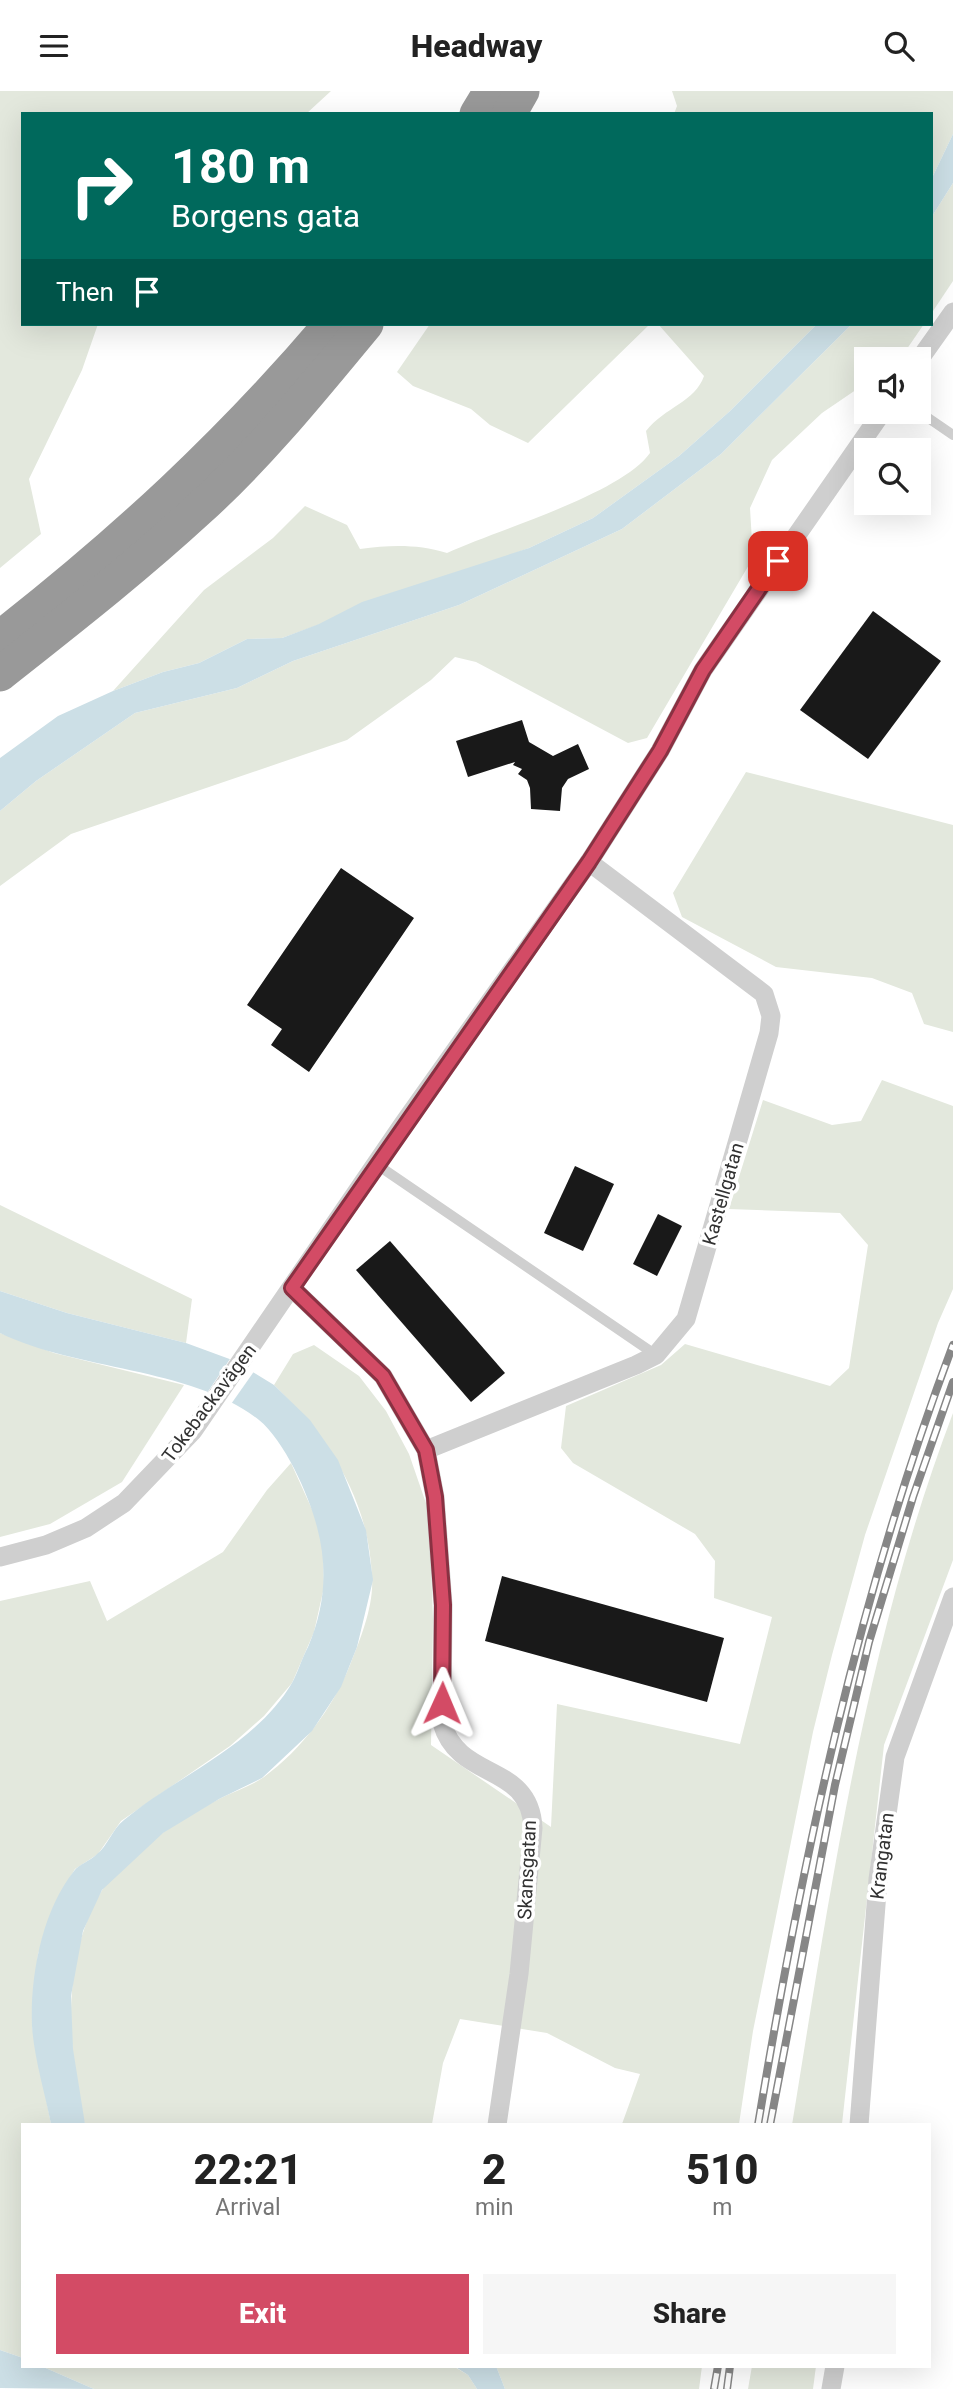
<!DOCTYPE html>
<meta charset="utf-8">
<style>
body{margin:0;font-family:Roboto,sans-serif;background:#f6f6f6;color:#222;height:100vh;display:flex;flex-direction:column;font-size:26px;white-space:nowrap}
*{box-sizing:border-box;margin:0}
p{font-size:23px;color:#767676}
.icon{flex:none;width:38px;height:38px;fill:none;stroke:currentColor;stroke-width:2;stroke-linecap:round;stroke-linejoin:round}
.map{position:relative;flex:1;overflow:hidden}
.details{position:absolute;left:21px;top:2032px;width:910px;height:245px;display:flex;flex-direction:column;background:#fff;border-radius:0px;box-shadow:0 7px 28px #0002}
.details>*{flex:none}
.top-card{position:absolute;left:21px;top:21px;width:912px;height:214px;border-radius:0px;box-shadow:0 7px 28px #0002;background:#00695c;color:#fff;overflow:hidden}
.buttons{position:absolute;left:854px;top:256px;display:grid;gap:14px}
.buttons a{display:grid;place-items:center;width:77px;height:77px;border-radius:0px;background:#fff;box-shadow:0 7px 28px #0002;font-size:35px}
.pin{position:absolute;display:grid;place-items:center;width:60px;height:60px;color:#fff;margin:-30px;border-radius:14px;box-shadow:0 4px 10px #0006}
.me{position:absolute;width:77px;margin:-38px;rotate:1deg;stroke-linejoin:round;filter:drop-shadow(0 0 5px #0008)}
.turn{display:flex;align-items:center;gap:24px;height:147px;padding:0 35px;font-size:32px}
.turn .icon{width:91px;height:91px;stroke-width:2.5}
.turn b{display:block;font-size:49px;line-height:60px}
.then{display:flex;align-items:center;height:66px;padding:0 35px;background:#0003;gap:14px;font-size:26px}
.eta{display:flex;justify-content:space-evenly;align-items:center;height:119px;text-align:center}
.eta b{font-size:42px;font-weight:800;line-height:49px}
.button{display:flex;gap:14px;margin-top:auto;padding:14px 35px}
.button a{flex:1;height:80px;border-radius:0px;background:#d34b65;color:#fff;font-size:28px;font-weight:800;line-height:80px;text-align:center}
.button a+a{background:#f6f6f6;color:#222}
header{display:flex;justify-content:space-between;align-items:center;height:91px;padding:0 35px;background:#fff;font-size:32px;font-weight:800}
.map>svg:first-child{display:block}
</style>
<header><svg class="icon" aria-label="menu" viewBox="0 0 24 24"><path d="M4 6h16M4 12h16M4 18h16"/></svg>Headway<svg class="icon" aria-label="search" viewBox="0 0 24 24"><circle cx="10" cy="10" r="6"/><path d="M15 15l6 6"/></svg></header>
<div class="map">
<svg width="953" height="2298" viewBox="0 0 953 2298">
<rect width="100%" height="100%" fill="#fff"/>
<!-- green -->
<g fill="#e3e8dd">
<path d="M0,0h331l-25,23h-283v210h75l-16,46 -53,109 12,55 -41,34z"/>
<path d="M672,0h281v43l-22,46v-66h-257l3,-8z"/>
<path d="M953,92v98l-22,33v-96z"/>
<path d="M430,233h220l-122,119 -38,-18 -19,-16 -58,-23 -16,-14z"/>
<path d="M658,233h159l-87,87 -51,45 -86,62 -64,30 -247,90 -35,1 -48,24 -36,9 -50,19 91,-101 69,-52 32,-32 42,19 13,24c31,-4 57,-5 87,4 50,-23 174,-59 203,-100l-4,-22c19,-24 49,-29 58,-55z"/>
<path d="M852,233h72l-24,35h-34v24l-44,30 -50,47 -22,48 3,50 -106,180 -19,5 -152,-81 -21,-5 -24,23 -84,60 -276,94 -71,52v-75l36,-30 99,-68 102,-25 56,-27 166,-56 163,-76 99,-75z"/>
<path d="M746,681l207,53v207l-29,-8 -12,-31 -40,-15 -96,-11 -94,-50 -9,-24z"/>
<path d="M882,989l71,26v183l-15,34 -73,212 -33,120 -19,77 -60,299 -14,93h-117l18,-50 -25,-6 -68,-35 -87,-14 -17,44 -11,61 -347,1c-18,-75 -24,-165 16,-233 21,-37 83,-75 120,-94 14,-7 30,-12 43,-21 38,-28 68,-68 86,-112 10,-25 24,-59 22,-87 -3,-80 -43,-139 -98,-193l19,-31 21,-9 45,31 27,35 23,43 20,58 4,107 -2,126 120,82 6,-123 183,40 32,-127 -58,-19 1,-37 -20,-27 -122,-71 -12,-15 5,-42 95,-41 24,-21 145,42 19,-18 19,-123 -28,-32 -111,-4 34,-109 69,25 29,-4z"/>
<path d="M0,1114l192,94 -6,44 -119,-30 -67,-22z"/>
<path d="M0,1242l54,20 130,32 -62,97 -72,42 -50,13z"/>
<path d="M953,1322v147l-69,185 -42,379 -50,1c39,-240 74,-483 161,-712z"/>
<path d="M291,1372l24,53 8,32 1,39 -10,45 -22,51 -28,33 -34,30 -109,75 -23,33 -23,15 -19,33 -18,52 -6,72 19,98 -28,1v233l-23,-8v-749l90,-20 17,40 116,-69 44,-62z"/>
<path d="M41,2275h412l15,9 9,14h-383z"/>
<path d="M496,2275h206l-3,23h-194z"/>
<path d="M752,2275h64l-3,23h-65z"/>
</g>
<!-- water -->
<g fill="#ccdfe6">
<path d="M953,43v49l-22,35v-38z"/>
<path d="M817,233h35l-131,130 -99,75 -163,76 -166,56 -56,27 -102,25 -99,68 -36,30v-53l58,-42 55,-25 50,-19 36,-9 48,-24 35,-1 37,-14 43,-22 167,-54 64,-30 86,-62 51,-45z"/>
<path d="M0,1200l67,22 119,30 49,18 39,24 36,35 28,40 28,70 7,50 -16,67 -16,40 -29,44 -50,47 -43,21 -56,34 -61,57 -19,41 -12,65 2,53 12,75h-34c-6,-31 -17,-66 -19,-98 -2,-50 10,-115 42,-155 5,-7 16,-10 22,-16 12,-9 16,-26 28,-35 54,-45 131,-74 168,-137 6,-11 10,-25 16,-36 17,-39 20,-79 9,-120 -8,-32 -33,-87 -58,-107 -67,-53 -181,-49 -259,-87z"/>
<path d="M0,2259l23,8v8h18l53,23 -94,-1z"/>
<path d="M454,2275h42l9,23h-28l-9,-14z"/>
</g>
<!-- pier -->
<path fill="#fff" d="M232,1265l23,14 -26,37 -24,-11z"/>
<!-- building -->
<g fill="#191919">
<path d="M873,520l68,50 -73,98 -68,-49z"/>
<path d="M522,629l7,22 24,14 25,-12 11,25 -21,10 -6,9 -2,23 -29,-2 -1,-21 -3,-8 -9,-6 4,-5 -9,-4 2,-3 -47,15 -12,-36z"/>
<path d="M341,777l73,50 -105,154 -38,-27 11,-16 -35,-24z"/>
<path d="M575,1075l39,18 -31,67 -39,-18z"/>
<path d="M658,1123l24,12 -25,50 -24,-12z"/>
<path d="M390,1150l115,132 -34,29 -115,-132z"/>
<path d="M502,1485l222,62 -17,64 -222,-61z"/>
</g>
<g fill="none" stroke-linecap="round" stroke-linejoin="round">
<!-- lane -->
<g stroke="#cfcfcf" stroke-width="10">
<path d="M918,320l35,24"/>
<path d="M376,1073l280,191"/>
</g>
<!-- street -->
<g stroke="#cfcfcf" stroke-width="19">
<path d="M919,269l34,-48"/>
<path d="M292,1197l91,88 43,74 9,47 8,108 -1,118c17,59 88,39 91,105l-14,146 -22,151"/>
<path d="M426,1359l210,-85 20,-10 30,-36 83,-286 2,-17 -7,-22 -175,-132"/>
<path d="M0,1466l46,-12 40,-17 38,-25 69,-72 210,-307 186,-262 71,-111 43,-81 180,-259"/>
<path d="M859,2034l19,-246 17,-122 58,-160"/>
<path d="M831,2298l4,-23"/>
</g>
<!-- highway -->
<g stroke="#999" stroke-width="35">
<path d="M477,23l14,-23"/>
<path d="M509,23l13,-23"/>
<path d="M0,547c124,-97 229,-194 331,-314"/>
<path d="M0,583c67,-53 135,-106 198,-164 62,-56 115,-122 168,-186"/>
</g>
<!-- rail casing -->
<g stroke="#878787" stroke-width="8">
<g id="rail">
<path d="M758,2034c44,-265 100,-529 195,-780"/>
<path d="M770,2034l65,-340 34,-143 44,-145 40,-115"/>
<path d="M714,2298l4,-23"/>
<path d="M727,2298l3,-23"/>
</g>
</g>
<!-- rail -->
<use href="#rail" stroke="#fff" stroke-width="5" stroke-dasharray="16" stroke-linecap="butt"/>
</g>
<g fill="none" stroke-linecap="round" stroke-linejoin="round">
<!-- route casing -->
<g stroke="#893142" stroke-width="18">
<path id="route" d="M442,1612l1,-98 -8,-108 -9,-47 -43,-74 -91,-88 297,-426 71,-111 43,-81 75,-109"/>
</g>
<!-- route -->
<use href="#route" stroke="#d34b65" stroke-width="12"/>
</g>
<g text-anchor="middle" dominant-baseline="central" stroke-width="7" stroke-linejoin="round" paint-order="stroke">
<!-- street labels -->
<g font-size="19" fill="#323232" stroke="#fff">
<text transform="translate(723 1103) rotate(-74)">Kastellgatan</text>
<text transform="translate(209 1312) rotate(-53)">Tokebackavägen</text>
<text transform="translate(882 1765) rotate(-83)">Krangatan</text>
<text transform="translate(527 1779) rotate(-87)">Skansgatan</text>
</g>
</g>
</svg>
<div class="buttons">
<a><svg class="icon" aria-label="sound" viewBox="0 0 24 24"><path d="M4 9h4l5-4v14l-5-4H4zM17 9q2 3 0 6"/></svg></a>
<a><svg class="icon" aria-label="search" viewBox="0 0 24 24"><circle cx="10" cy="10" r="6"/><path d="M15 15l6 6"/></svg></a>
</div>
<div class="pin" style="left:778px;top:470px;background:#d93025"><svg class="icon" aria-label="arrive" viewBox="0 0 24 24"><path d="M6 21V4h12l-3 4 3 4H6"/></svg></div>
<svg class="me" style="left:442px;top:1612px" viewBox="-20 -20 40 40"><path d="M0-17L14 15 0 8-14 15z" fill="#d34b65" stroke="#fff" stroke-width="4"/></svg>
<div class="top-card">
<div class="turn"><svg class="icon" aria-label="right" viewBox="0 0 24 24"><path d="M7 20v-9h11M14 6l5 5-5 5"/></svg><div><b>180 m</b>Borgens gata</div></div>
<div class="then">Then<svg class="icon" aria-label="arrive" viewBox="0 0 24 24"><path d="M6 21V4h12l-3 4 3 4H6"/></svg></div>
</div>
<section class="details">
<div class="eta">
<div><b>22:21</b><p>Arrival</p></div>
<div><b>2</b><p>min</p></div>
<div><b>510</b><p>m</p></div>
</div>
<div class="button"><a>Exit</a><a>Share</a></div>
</section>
</div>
